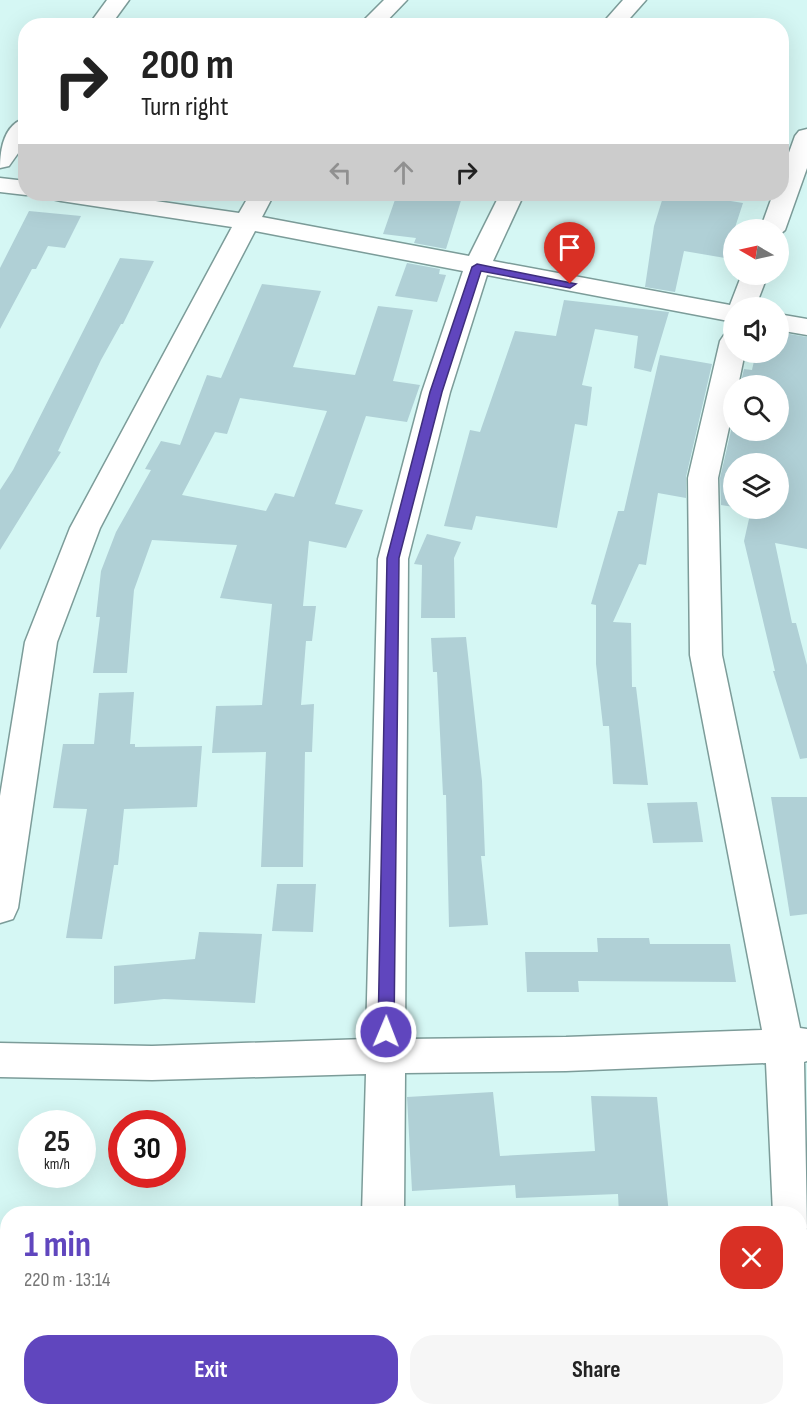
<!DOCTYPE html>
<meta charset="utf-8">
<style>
body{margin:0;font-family:"Sofia Sans Condensed",sans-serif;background:#f6f6f6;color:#222;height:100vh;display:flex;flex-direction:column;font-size:22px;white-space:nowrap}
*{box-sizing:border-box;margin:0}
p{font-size:20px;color:#767676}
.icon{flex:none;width:33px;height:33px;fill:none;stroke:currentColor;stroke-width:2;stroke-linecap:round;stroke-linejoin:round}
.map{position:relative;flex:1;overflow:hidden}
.panel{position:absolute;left:0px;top:1206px;width:807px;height:210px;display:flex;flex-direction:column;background:#fff;border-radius:24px 24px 0 0;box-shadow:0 6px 24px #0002}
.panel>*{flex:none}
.hud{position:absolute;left:18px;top:18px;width:771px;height:183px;border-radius:24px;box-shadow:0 6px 24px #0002;background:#fff;color:#222;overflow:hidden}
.needle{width:39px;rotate:279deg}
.controls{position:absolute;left:723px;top:219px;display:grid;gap:12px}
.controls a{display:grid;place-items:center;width:66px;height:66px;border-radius:50%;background:#fff;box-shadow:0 6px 24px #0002;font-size:30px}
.speed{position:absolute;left:18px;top:1110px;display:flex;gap:12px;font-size:30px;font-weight:700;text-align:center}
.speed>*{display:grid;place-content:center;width:78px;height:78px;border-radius:50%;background:#fff;box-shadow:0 6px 24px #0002;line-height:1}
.speed small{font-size:15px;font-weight:400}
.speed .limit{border:9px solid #d22;background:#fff;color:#111}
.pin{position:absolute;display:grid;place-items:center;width:51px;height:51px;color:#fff;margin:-62px -26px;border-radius:50% 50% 50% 0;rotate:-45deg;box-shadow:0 0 6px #0007}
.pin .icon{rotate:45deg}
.me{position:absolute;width:66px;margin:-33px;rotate:1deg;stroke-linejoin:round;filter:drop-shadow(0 0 4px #0008)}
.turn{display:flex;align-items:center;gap:21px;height:126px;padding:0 24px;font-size:27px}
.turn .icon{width:78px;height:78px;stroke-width:2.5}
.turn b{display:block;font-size:42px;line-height:51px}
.lanes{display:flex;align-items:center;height:57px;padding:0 24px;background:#0003;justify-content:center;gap:30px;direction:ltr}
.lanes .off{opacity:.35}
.round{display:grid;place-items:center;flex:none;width:63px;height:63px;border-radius:24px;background:#f6f6f6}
.head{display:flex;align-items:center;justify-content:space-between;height:102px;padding:0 24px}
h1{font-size:36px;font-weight:700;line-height:45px;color:#6046be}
.cta{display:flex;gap:12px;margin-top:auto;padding:12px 24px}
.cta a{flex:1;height:69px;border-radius:24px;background:#6046be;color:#fff;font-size:24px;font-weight:700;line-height:69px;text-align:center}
.cta a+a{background:#f6f6f6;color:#222}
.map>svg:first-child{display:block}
</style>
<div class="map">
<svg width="807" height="1416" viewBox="0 0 807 1416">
<rect width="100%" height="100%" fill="#d5f7f4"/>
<!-- building -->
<g fill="#b0d0d6" fill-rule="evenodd">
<path d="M397,194h66l-17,55 -32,-6 2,-5 -33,-4z"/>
<path d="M664,194h36v2l43,7 -18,55 -41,-7 -9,41 -30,-5 9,-61z"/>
<path d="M29,211l52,5 -16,32 -17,-2 -12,23h-4l-32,60v-61z"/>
<path d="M120,258l34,3 -31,63h-2l-20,36 -43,91 3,1 -61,98v-60l13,-20z"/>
<path d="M407,263l33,6 -1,5 7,1 -9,27 -42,-6z"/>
<path d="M262,284l59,7 -28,76 62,8 23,-69 35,4 -20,71 27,4 -13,37 -41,-6 -31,88 28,6 -17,38 -37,-7 -6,65h13l-4,35h-6l-5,64 13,-1 -2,48h-7l-2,115h-42l5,-115 -54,1 4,-47 46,-1 10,-101 -52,-6 17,-53 -85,-5 -18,50 -7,83h-34l7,-56h-4l5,-46 15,-39 35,-62 -6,-1 16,-28 19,4 27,-70 14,3zM240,398l87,13 -33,86 -19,-4 -9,18 -84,-16 33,-63 12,2z"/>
<path d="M564,300l105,12 -18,60 -17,-4 4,-32 -43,-7 -13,56 10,2 -5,39 -12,-2 -18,104 -81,-12 -4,14 -28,-4 26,-96 10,2 35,-101 41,5z"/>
<path d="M778,332l29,5v212l-32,-6 17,80h4l11,42v93l-7,1 -27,-88h2l-31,-130 7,-31 -10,-2h37v-44h-44v43l-13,-2 -1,-27 14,-60v12h44v-44h-38l4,-17 8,1 4,-18h22z"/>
<path d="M660,355l52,9 -26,113v21l-28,-5 -12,72 -7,-1 -26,58 18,1 1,64h4l12,98 -35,-1 -4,-58h-6l-7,-62v-59l-5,-1 27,-93h6z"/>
<path d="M427,534l34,8 -7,16 1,60h-34l1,-53 -8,-1z"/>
<path d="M466,637l16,144 3,75h-4l7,69 -39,2 -3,-132h-3l-6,-123h-4l-2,-34z"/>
<path d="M134,692l-4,52h5v3l67,-1 -5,61 -73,2 -6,56h-4l-12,74 -36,-1 21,-129 -34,-1 10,-64h31l5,-51z"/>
<path d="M771,797h36v117l-17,2z"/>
<path d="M697,802l6,40 -50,1 -6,-40z"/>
<path d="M277,884h39l-3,48 -41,-1z"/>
<path d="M199,932l63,2 -7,69 -91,-4 -50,5v-38l81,-7z"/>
<path d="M597,938h52l1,6h80l6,38 -158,-1 1,11h-52l-2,-40h73z"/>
<path d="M493,1092l7,64 95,-5 -4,-55 66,1 12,117h-50l-1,-20 -102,4 -1,-13 -103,6 -5,-94z"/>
</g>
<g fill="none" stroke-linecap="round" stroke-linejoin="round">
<!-- minor casing -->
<g stroke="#7c9c99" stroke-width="3">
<g id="minor">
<path d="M384,0h23l-25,26h-24z"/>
<path d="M623,0h23l-23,26h-23z"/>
<path d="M807,129v39l-22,62 -7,6v-6h-18l13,-36h9v-22l13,-36 4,-5z"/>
<path d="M0,178l26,3v13h7l-7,1 -26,-3z"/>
<path d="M49,194h58l132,19 11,-19h24l-12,23 207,39 31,-62h24l-31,67 237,44 12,-31h26l-13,34h-21v14l-247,-47 -37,117 -42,167 -3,480 161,-2 196,-7 -72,-375 -2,-177 32,-137 4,-6 10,-2v19h11l-7,34h-4v19l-16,73 4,177 78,373 7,1v32l-3,1 3,166 -7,3v-17h-27l-7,-151 -200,8 -161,2 -1,141h-42l4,-140 -214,6 -152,-3v-34l152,3 214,-7 12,-480 44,-167 41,-121 -208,-40 -155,297 -43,114 -39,266 -5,11 -13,4v-127l25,-154 45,-114 162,-301 -171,-26 -9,-2z"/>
<path d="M778,314l29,5v16l-29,-5z"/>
<path d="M800,1239l7,3v92l-7,-3z"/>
<rect x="356" y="1408" width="44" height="8"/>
</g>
</g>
<!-- major casing -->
<g stroke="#7c9c99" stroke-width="3">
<g id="major">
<path d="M107,0h22l-19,26h-22z"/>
<path d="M26,118v24l-17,24 -9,2c0,-19 4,-44 26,-50z"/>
</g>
</g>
<!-- minor -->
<use href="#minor" fill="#fff" fill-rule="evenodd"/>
<!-- major -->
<use href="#major" fill="#fff" fill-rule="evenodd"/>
</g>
<!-- route -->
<path fill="#6046be" stroke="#3e2e7c" stroke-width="1.5" d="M477,264l99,20 -6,4 -89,-17 -39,121 -43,166 -5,474 -2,5h-11l-3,-5 9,-474 43,-166 42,-125z"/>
</svg>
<div class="controls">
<a><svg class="needle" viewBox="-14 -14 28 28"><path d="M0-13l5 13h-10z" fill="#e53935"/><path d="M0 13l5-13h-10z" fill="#767676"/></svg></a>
<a><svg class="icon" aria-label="sound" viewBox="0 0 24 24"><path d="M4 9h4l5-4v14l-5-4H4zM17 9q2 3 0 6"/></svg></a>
<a><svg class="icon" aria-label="search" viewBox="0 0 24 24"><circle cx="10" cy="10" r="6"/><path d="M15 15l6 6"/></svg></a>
<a><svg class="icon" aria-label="layers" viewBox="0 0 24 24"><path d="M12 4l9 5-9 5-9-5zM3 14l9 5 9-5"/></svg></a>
</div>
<div class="speed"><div>25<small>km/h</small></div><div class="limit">30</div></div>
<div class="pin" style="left:570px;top:284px;background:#d93025"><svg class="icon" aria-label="arrive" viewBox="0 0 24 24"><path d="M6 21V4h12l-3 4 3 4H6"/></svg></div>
<svg class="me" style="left:386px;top:1032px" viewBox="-20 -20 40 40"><circle r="17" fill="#6046be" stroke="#fff" stroke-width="3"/><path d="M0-11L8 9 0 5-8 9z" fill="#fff"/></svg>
<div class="hud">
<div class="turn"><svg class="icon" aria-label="right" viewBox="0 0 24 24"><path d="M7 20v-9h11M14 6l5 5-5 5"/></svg><div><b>200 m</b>Turn right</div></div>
<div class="lanes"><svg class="icon off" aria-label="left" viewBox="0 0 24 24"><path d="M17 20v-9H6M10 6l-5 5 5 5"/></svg><svg class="icon off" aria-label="ahead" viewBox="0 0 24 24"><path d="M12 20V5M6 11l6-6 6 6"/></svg><svg class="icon" aria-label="right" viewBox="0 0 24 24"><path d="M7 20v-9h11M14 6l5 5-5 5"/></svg></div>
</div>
<section class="panel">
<div class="head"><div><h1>1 min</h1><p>220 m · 13:14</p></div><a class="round" style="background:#d93025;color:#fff"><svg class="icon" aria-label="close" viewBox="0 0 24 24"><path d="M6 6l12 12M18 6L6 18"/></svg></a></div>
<div class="cta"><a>Exit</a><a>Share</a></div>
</section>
</div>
